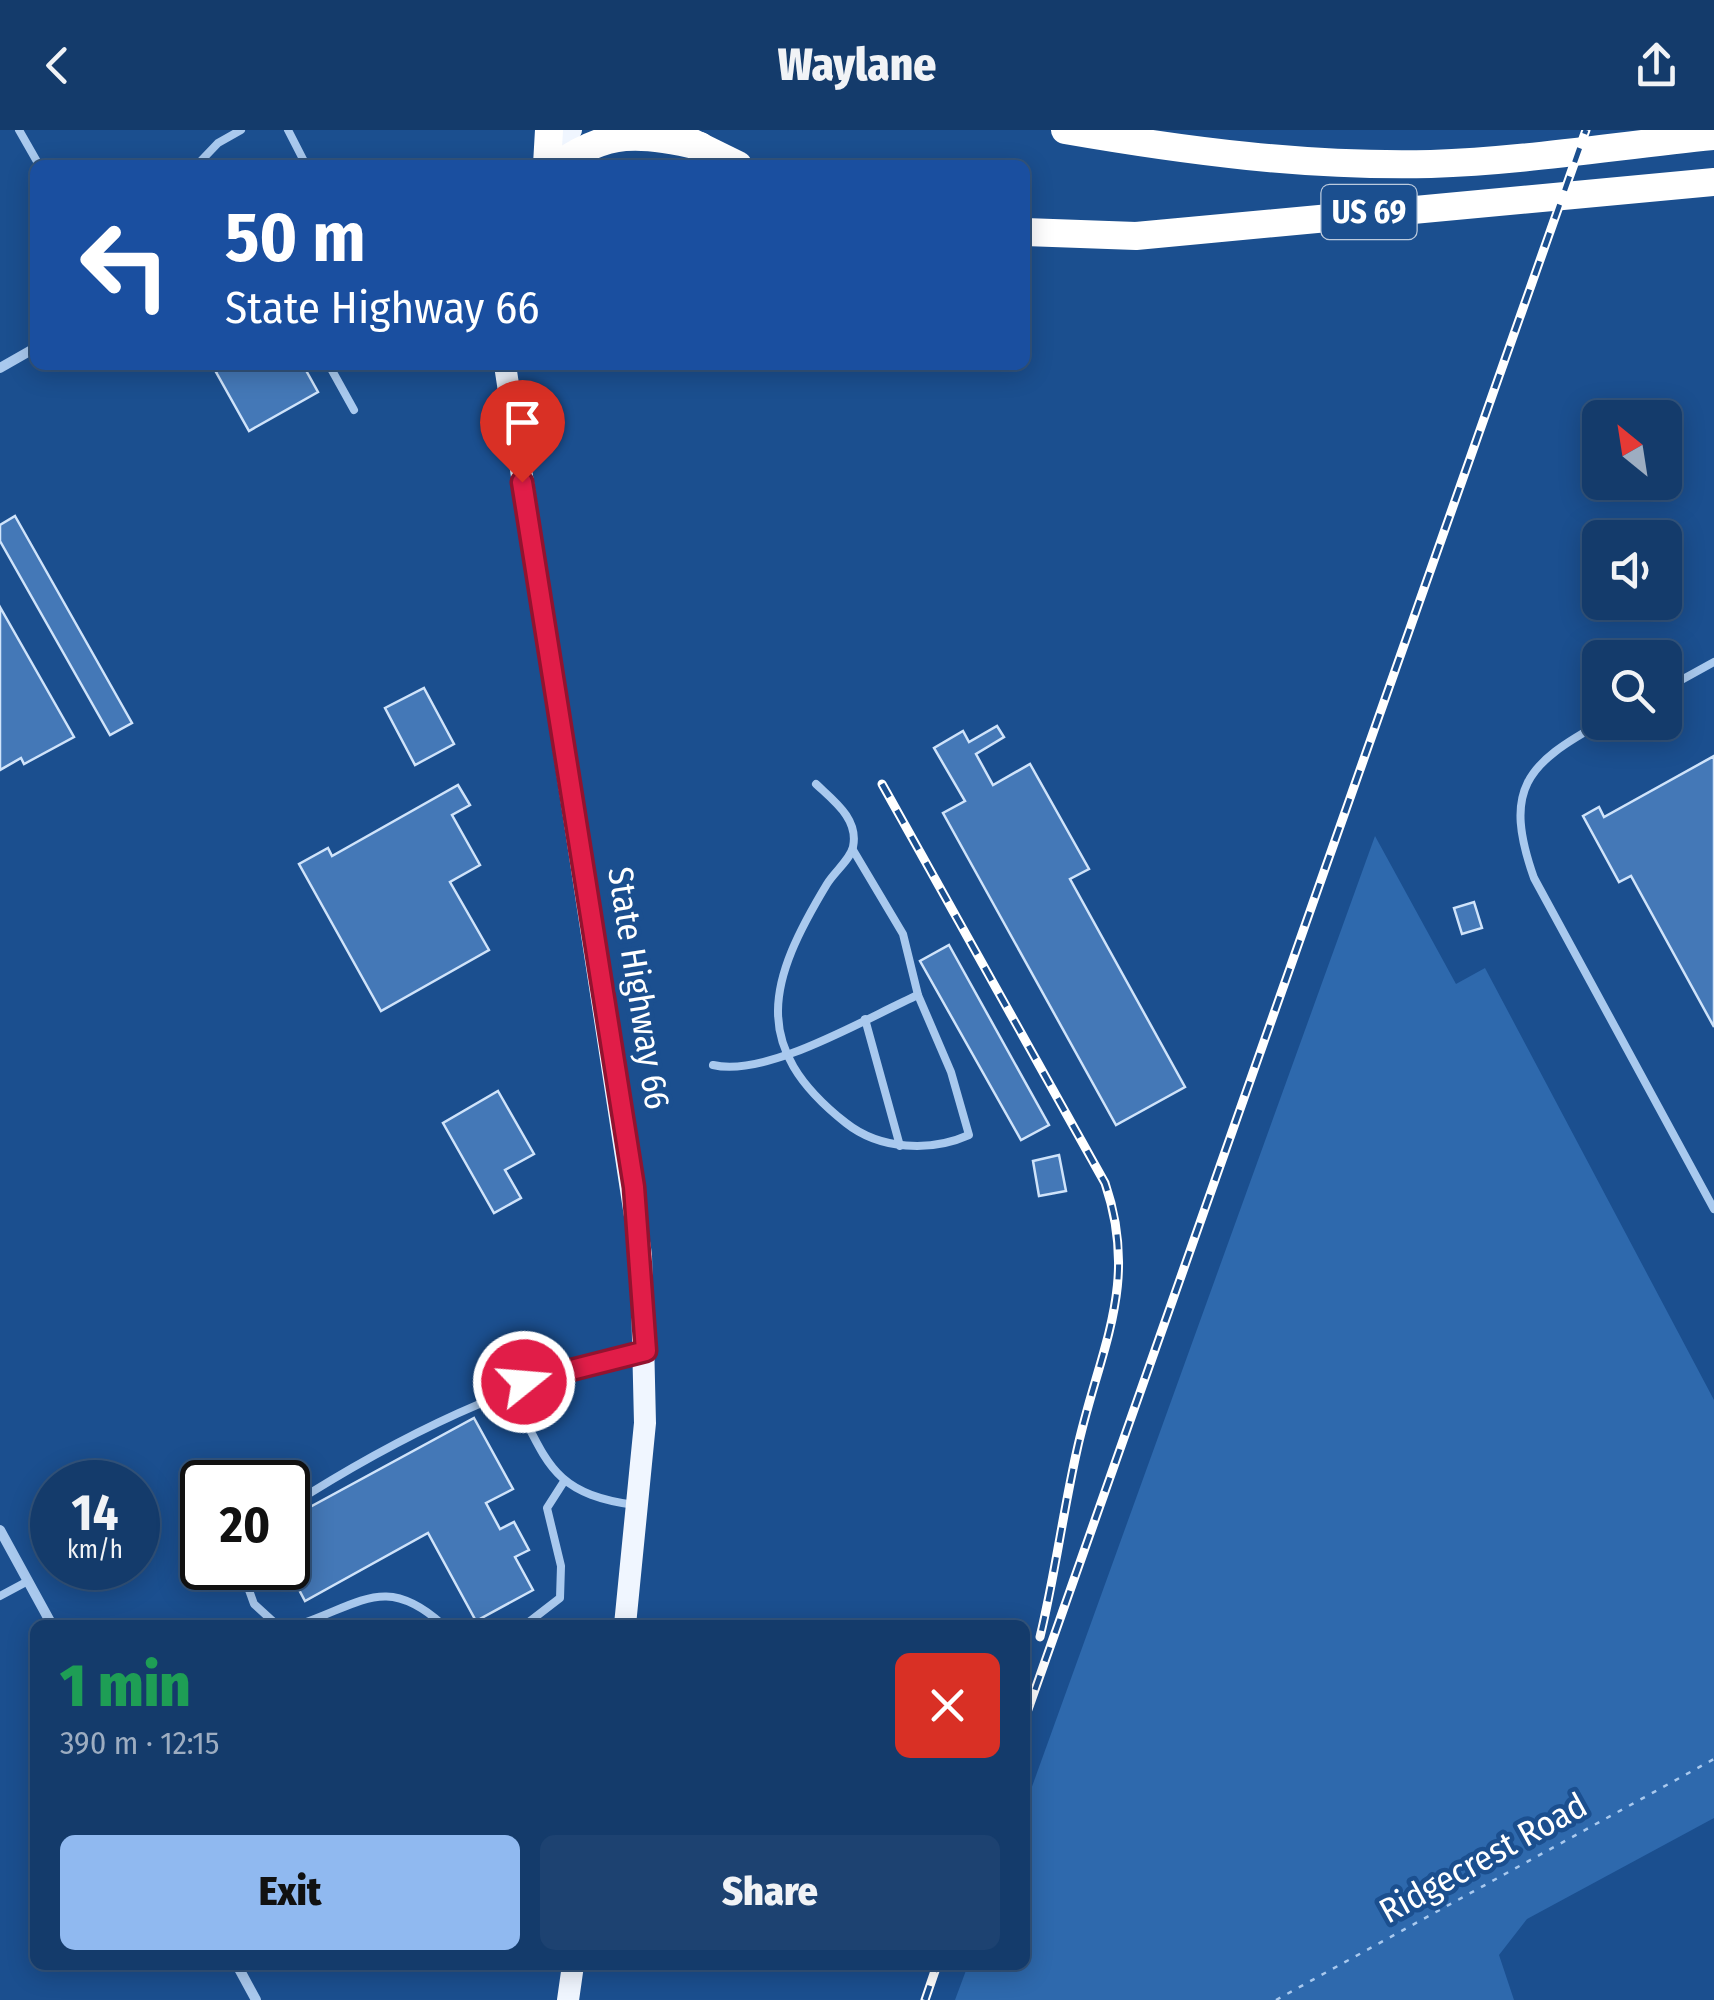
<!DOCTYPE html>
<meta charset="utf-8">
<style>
body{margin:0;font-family:"Fira Sans Condensed",sans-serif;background:#1d4271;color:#f1f3f6;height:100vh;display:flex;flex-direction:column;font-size:38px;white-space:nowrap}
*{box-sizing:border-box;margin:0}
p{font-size:32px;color:#9dadc1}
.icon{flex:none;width:55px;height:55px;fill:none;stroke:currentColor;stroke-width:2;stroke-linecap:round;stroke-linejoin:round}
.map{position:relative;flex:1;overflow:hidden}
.sheet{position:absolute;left:30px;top:1490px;width:1000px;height:350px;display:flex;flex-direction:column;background:#143b6b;border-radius:15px;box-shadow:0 5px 25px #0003,0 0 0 2px #33557e}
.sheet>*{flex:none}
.top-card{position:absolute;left:30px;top:30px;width:1000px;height:210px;border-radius:15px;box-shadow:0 5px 25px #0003,0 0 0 2px #33557e;background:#1a4fa0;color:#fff;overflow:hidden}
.needle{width:65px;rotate:330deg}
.buttons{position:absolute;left:1582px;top:270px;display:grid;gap:20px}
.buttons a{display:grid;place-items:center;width:100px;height:100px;border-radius:15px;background:#143b6b;box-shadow:0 5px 25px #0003,0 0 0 2px #33557e;font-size:50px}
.speed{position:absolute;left:30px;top:1330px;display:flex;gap:20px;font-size:50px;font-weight:700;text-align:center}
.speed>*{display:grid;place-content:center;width:130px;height:130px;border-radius:50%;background:#143b6b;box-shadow:0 5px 25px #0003,0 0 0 2px #33557e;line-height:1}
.speed small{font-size:25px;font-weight:400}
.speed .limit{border:5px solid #111;border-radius:15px;background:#fff;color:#111}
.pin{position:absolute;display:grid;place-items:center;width:85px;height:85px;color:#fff;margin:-102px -42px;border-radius:50% 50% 50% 0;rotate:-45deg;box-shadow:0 0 10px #0007}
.pin .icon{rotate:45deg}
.me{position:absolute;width:110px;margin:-55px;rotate:73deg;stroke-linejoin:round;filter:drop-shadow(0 0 8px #0008)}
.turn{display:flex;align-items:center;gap:35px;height:210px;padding:0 30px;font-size:45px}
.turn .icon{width:130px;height:130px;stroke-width:2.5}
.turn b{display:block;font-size:70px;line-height:85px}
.round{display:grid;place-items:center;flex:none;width:105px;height:105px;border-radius:15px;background:#1d4271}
.overview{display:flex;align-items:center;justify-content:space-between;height:170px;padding:0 30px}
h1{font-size:60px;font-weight:800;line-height:75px;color:#1e9e55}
.primary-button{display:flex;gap:20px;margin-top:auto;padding:20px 30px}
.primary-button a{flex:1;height:115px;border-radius:15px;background:#90b9f0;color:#111;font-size:40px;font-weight:800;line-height:115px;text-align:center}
.primary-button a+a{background:#1d4271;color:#f1f3f6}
header{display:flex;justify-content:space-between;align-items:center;height:130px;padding:0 30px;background:#143b6b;font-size:45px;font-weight:800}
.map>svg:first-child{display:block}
</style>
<header><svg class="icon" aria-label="back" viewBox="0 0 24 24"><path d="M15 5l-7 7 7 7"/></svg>Waylane<svg class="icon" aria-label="share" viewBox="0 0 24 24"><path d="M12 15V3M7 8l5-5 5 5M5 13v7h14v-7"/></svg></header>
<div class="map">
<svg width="1714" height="1870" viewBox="0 0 1714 1870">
<rect width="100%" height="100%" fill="#1b4f8f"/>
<!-- green -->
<path fill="#2e69ad" d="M1375,706l81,148 29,-16 229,432v418l-187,101 -28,36 15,45h-559l13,-35h57v-159z"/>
<!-- building -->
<g fill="#4478b7" stroke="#cfe3fa" stroke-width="2.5">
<path d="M229,235h74l15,27 -69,39 -33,-59z"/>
<path d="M15,386l117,207 -22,12 -110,-194v-16z"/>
<path d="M0,477l74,130 -50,27 -3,-6 -21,12z"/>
<path d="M424,558l30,56 -39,21 -30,-57z"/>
<path d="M997,596l7,11 -28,17 17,31 37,-21 59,105 -19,10 115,208 -69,38 -173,-312 22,-12 -31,-53 29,-17 6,11z"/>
<path d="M1714,626v271l-83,-151 -12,6 -36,-66 16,-9 5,10z"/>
<path d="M458,655l12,20 -18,10 28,50 -30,17 39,68 -108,61 -82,-147 29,-16 4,8z"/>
<path d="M1474,772l8,26 -20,6 -8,-26z"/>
<path d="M949,815l100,180 -28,15 -101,-179z"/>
<path d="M498,961l36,63 -29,16 16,28 -27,15 -51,-90z"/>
<path d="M1059,1025l7,36 -27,5 -6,-35z"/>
<path d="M474,1288l39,71 -27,14 14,26 14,-7 15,28 -14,7 18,33 -57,31 -48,-88 -123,68 -17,-32v-50z"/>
</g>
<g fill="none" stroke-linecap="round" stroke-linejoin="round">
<!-- path -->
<path stroke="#a9c9ee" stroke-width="2.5" stroke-dasharray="5 8" stroke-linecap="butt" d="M1276,1870l438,-241"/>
<!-- lane -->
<g stroke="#a9c9ee" stroke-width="8">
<path d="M19,0l20,35"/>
<path d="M288,0l18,35"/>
<path d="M197,35l21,-22 23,-13"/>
<path d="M329,235l25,45"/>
<path d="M1665,559l49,-27"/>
<path d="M1603,592c-78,42 -100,68 -69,156l180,331"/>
<path d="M853,720l50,84 15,61"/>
<path d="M865,889l35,127"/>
<path d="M713,935c54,13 153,-47 205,-70l33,77 18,63c-38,17 -89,15 -123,-12 -98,-77 -77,-143 -19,-239 7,-12 23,-24 26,-37 6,-28 -19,-46 -37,-63"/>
<path d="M509,1259c39,71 39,104 126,116"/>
<path d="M288,1377c109,-70 226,-128 354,-155"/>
<path d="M241,1438l13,36 23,21"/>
<path d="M0,1466l28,-15"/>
<path d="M298,1495c63,-21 88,-52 145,0"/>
<path d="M525,1495l35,-27 1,-32 -14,-58 16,-25"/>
</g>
<!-- street -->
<g stroke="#a9c9ee" stroke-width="10">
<path d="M0,238l35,-20"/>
<path d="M0,1400l52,95"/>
<path d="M237,1835l19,35"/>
</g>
<!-- primary -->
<g stroke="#f0f6ff" stroke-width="22">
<path d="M549,35l22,-35"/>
<path d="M505,235l136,890 4,168 -20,202"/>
<path d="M568,1870l5,-35"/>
</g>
<!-- highway -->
<g stroke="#fff" stroke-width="28">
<path d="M1065,0c121,21 244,37 366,34 94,-3 190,-19 283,-28"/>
<path d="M687,10l51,25"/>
<path d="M547,35l2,-35"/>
<path d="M558,35c49,-35 82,-33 142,-19"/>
<path d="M1025,102l111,4 578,-54"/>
</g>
<!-- rail casing -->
<g stroke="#fff" stroke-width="9">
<g id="rail">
<path d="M882,654l223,399c35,103 -6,167 -28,267 -14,62 -22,125 -37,187"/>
<path d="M1025,1588l561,-1588"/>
<path d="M925,1870l12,-35"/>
</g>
</g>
<!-- rail -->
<use href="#rail" stroke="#1b4f8f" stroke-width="5" stroke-dasharray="15" stroke-linecap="butt"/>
</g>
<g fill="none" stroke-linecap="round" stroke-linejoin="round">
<!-- route casing -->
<g stroke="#92132f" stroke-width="25">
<path id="route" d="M522,352l112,705 12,164 -122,31"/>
</g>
<!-- route -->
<use href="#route" stroke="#e11d48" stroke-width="18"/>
</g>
<g text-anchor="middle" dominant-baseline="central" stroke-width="9" stroke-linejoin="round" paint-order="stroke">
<!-- shield labels -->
<rect fill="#1b4f8f" stroke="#bbcadd" stroke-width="2.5" x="1321.5" y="55" width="95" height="54" rx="8"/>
<g font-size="32" font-weight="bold" fill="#fff">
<text x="1369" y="82">US 69</text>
</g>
<!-- street labels -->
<g font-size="35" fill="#fff" stroke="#1b4f8f">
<text transform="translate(639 858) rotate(81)">State Highway 66</text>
<text transform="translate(1483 1728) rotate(-29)">Ridgecrest Road</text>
</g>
</g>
</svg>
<div class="buttons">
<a><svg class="needle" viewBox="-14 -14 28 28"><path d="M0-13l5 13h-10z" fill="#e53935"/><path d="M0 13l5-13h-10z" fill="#9dadc1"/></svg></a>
<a><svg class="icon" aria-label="sound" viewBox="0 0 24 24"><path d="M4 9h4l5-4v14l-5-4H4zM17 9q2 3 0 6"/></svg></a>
<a><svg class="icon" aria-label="search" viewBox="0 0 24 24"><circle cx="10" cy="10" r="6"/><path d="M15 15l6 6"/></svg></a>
</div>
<div class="speed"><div>14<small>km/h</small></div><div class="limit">20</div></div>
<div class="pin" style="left:522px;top:352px;background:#d93025"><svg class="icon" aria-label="arrive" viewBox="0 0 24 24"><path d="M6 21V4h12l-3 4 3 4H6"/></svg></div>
<svg class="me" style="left:524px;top:1252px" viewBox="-20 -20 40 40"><circle r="17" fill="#e11d48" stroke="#fff" stroke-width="3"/><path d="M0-11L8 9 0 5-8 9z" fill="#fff"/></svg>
<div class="top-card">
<div class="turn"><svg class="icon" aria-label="left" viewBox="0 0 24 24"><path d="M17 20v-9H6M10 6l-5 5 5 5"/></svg><div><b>50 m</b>State Highway 66</div></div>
</div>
<section class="sheet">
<div class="overview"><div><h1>1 min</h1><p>390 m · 12:15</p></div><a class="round" style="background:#d93025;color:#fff"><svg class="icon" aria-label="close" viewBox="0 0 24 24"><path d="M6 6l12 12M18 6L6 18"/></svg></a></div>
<div class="primary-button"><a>Exit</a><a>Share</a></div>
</section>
</div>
